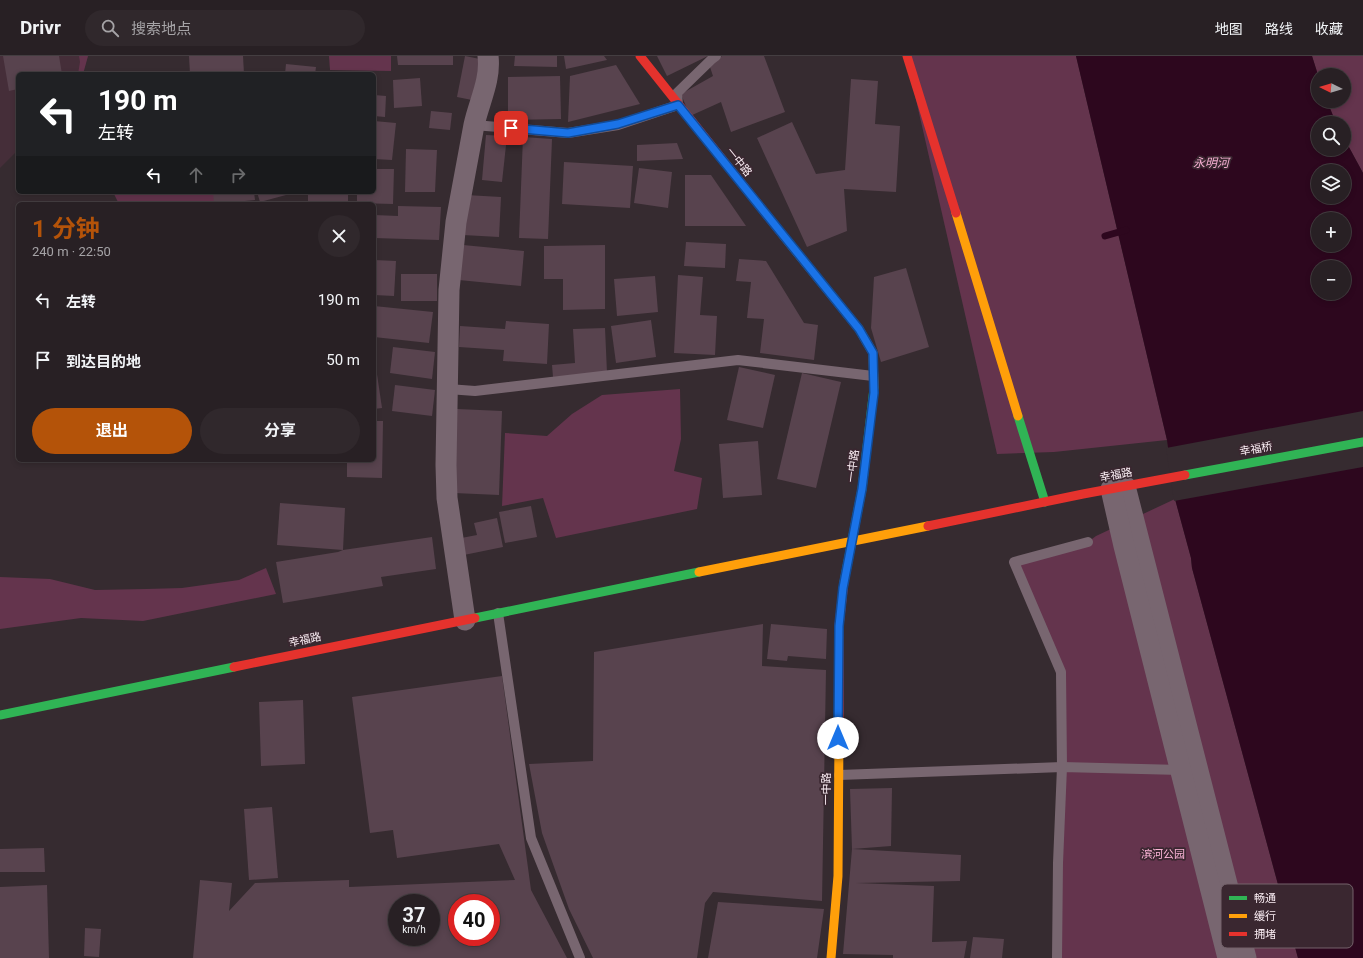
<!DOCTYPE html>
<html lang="zh">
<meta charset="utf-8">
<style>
body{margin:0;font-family:Roboto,"Noto Sans SC",sans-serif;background:#30282c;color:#f1f3f6;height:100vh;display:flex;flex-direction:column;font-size:15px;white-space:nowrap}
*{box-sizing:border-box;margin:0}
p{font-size:13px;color:#a5a3a6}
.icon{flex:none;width:22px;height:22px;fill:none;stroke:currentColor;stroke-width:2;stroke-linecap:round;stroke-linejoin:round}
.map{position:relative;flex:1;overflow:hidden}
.drawer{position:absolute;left:16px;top:146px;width:360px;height:260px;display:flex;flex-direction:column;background:#282024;border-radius:6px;box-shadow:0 2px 6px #0003,0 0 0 1px #443e41}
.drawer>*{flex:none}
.hud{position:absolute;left:16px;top:16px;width:360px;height:122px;border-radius:6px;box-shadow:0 2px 6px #0003,0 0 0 1px #443e41;background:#202124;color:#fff;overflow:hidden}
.needle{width:26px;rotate:275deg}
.fabs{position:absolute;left:1311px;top:12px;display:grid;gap:8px}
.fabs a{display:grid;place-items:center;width:40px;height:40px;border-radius:50%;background:#282024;box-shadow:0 2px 6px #0003,0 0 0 1px #443e41;font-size:20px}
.speed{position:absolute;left:388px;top:838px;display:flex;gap:8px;font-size:20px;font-weight:700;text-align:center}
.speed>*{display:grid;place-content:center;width:52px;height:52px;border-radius:50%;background:#282024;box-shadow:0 2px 6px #0003,0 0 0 1px #443e41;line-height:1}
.speed small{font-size:10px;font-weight:400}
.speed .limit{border:6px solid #d22;background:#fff;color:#111}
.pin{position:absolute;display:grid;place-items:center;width:34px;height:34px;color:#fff;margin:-17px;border-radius:8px;box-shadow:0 2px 6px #0006}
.me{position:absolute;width:44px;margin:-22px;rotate:0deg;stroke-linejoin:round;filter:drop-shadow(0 0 3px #0008)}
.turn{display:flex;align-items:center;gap:14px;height:84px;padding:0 16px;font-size:18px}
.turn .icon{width:52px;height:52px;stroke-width:2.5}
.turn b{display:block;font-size:28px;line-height:34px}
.lanes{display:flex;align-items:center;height:38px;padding:0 16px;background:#0003;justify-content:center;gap:20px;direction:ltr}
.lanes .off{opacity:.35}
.round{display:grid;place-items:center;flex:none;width:42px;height:42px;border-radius:21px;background:#30282c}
.head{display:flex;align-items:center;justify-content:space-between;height:68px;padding:0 16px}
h1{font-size:24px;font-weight:700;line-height:30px;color:#b45309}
.primary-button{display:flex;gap:8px;margin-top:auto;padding:8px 16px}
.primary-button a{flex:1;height:46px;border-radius:24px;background:#b45309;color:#fff;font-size:16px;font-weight:700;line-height:46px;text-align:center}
.primary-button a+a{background:#30282c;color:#f1f3f6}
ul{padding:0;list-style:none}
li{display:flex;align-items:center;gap:12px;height:60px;padding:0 16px}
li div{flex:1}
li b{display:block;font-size:15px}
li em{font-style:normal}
header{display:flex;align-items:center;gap:24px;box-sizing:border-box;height:56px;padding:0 20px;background:#282024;border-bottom:1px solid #443e41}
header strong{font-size:19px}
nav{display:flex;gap:22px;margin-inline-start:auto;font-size:14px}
.search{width:280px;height:36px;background:#30282c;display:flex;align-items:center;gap:10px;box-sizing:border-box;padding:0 14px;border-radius:22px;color:#a5a3a6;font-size:15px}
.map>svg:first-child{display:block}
</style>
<header>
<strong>Drivr</strong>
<div class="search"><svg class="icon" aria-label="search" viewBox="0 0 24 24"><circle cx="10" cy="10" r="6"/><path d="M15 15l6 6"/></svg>搜索地点</div>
<nav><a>地图</a><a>路线</a><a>收藏</a></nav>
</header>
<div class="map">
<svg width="1363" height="902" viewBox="0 0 1363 902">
<rect width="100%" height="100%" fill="#362b30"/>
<!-- built -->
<path fill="#452e39" d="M0,0h88l-5,18h-65v76l-18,18z"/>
<!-- green -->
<g fill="#64344d">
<path d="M79,0h9l-5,18h-5l2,-12z"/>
<path d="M329,0h62v15l-61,-1z"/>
<path d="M906,0h170l91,384 -113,12 -57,2z"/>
<path d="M1312,0h51v117l-19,-35v-15h-8l-9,-22h17v-26h-26z"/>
<path d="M113,136h113l-1,12h-106z"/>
<path d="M680,333l1,50 -7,32 28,7 -5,31 -141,29 -13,-40 -41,8 3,-73 42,3 25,-22 30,-19z"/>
<path d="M1175,443l16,59 1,10 106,390h-241l4,-286 -47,-110 74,-20 8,-6z"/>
<path d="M266,512l10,26 -133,27 -62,-3 -81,11v-52l50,2 45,11 51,-1 36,-1 57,-8z"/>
</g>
<!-- water -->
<path fill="#2d071e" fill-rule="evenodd" d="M1076,0h236l6,19v26h9l9,22h-18v26h26v-11l19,35v785h-65l-106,-390 -1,-10 -16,-59 -8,-59zM1318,115h26v26h-26zM1318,163h26v26h-26zM1318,211h26v26h-26z"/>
<!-- pier -->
<path fill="#362b30" d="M1363,355v56l-189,34 -8,-53z"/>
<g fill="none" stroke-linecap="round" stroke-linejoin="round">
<!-- stream -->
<path stroke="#2d071e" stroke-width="7" d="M1105,180l21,-6"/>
</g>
<!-- building -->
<g fill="#58434e" fill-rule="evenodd">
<path d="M3,0h56l3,18h-44v15l-9,2z"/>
<path d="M189,0h54l1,18h-54z"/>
<path d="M397,0h56v9h-55z"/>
<path d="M465,0l20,4 -8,41 -20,-4z"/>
<path d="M515,0h42v11l-43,-1z"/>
<path d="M564,0h40l3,4 -41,9z"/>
<path d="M657,0h51l-41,20z"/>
<path d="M722,0h42l21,56 -54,20 -10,-30 -31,14 -9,-22 32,-18 -4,-12z"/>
<path d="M286,8l30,3 -1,7h-30z"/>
<path d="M616,9l24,39 -72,18 2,-46z"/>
<path d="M560,20l1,43 -53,1v-43z"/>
<path d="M420,22l2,28 -28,2 -1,-28z"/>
<path d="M851,23l27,2 -3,43 25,2 -4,66 -52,-3 3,42 -40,16 -50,-109 35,-16 24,52 29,-4z"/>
<path d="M374,39l12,1 -1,21 -11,-1z"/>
<path d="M431,55l21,2 -2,17 -21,-2z"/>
<path d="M374,65l22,2 -4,37 -18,-1z"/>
<path d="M486,79l21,1 -5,46 -20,-2z"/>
<path d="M523,81l29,2 -4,100 -29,-1z"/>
<path d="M677,87l6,16 -46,2v-16z"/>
<path d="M406,93l31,1 -2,42h-30z"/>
<path d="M564,106l69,4 -3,42 -68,-4z"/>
<path d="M639,112l33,4 -4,36 -34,-5z"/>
<path d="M374,113h20l-1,35 -36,-1v-11h17z"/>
<path d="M685,119h26l35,51h-61z"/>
<path d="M213,136h41l1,8 -41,4z"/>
<path d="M257,136h28l1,3 -26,7z"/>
<rect x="308" y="136" width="40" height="12"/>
<path d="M466,139l35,2 -2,40 -36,-2z"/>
<path d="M398,150l43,1 -2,33 -65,-2v-23l24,1z"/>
<path d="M686,186l40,2 -1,24 -41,-2z"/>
<path d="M463,189l61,6 -3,35 -62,-6z"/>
<path d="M605,189v64l-42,1v-31h-19v-33z"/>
<path d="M739,203l27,2 38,62 14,2 -4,35 -54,-7 4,-34 -17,-1 4,-36 -15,-1z"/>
<path d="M374,204l22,1 -2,35 -20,-1z"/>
<path d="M906,212l23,79 -48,15 -10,-34 3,-51z"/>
<rect x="401" y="218" width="36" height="27"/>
<path d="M678,219l25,2 -3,38 17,1 -2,39 -41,-2z"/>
<path d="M655,220l3,36 -41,4 -3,-37z"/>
<path d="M374,250l59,6 -4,31 -55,-6z"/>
<path d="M651,264l5,37 -40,6 -5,-37z"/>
<path d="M506,265l43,3 -2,40 -44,-3 1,-11 -45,-3 1,-21 45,3z"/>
<path d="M605,272l2,45 -54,4 -1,-12 23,-2 -2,-34z"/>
<path d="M393,291l42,5 -3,27 -42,-6z"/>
<path d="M374,298l8,54 -8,1z"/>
<path d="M739,311l36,8 -12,53 -36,-8z"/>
<path d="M802,317l39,9 -25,106 -39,-9z"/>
<path d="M395,329l40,5 -3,26 -40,-5z"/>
<path d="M457,353l45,2 -3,84 -45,-2z"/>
<path d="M374,365h9l-1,57 -35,-1v-17h27z"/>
<path d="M758,385l4,54 -39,3 -4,-54z"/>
<path d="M280,447l65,5 -2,42 -66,-5z"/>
<path d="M531,450l6,31 -32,6 -6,-31z"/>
<path d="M497,462l6,29 -44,9 -3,-17 21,-4 -3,-12z"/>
<path d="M432,481l4,32 -55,8 2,9 -100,17 -7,-41 62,-10 5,-2z"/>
<path d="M763,568l-1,42 64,4 -4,231 -109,-9 -8,11 -8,55h-104l-24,-49 -27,-76 -13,-69 64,-3 1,-109z"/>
<path d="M771,568l56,5 -1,30 -38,-3 -1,5 -20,-2z"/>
<path d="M502,620l29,214 36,68h-374l7,-78 32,3 -3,28 26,-28 94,-3v7l166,-7 -16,-36 -102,14 -4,-28 -23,3 -18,-136zM397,847h34v34h-34zM457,847h34v34h-34z"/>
<path d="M303,644l2,64 -44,2 -2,-64z"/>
<path d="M892,732l-1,58 -39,3 -2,-60z"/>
<path d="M272,751l6,71 -29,2 -5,-71z"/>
<path d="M44,792l1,24h-45v-23z"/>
<path d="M852,793l109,6 -1,26 -104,2 78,3 -2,56 35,-1 -3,17h-71v-3l-50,-1z"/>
<path d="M47,829l2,73h-49v-71z"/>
<path d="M718,846l106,7 -7,49h-109z"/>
<path d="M85,872l16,1 -2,28 -15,-1z"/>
<path d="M973,881l31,2 -2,19h-32z"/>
</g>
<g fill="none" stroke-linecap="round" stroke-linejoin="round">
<!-- lane -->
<g stroke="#786670" stroke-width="10">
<path d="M474,69l94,8 50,-8 60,-20 -1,-12 35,-34 4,-3"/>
<path d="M448,333l27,2 263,-31 135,16"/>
<path d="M498,557l33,225 49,120"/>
<path d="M839,719l223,-8 119,3"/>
<path d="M1057,902l1,-95 4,-96 -1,-95 -47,-110 74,-20"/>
</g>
<!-- street -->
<g stroke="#786670" stroke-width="21">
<path d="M1125,430l121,472"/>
<path d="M1111,433l13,57 104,412"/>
<path d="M465,564l-18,-122 -1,-33 3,-175 7,-68 18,-97c5,-23 17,-45 14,-69"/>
</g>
<!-- fast -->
<g stroke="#30b455" stroke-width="9">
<path d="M1018,360l27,86"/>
<path d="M1185,419l178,-33"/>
<path d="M844,526l18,-93 12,-101"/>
<path d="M475,562l224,-46"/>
<path d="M0,659l234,-48"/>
</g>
<!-- slow -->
<g stroke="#ff9f0a" stroke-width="9">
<path d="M956,157l62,203"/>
<path d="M782,178l77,95 14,24 1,35"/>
<path d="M699,516l229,-46"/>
<path d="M831,902l7,-82 1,-143"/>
</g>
<!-- jam -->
<g stroke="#e5322d" stroke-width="9">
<path d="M640,0l142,178"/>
<path d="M907,0l49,157"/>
<path d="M928,470l155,-32 102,-19"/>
<path d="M234,611l241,-49"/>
<path d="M839,677v-107l5,-44"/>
</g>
</g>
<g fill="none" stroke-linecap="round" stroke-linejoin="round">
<!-- route casing -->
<g stroke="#114b97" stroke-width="10">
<path id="route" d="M511,72l57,5 50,-9 60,-19 181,224 14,24 1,40 -12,96 -19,99 -4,38 -1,112"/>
</g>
<!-- route -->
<use href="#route" stroke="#1a73e8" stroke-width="7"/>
</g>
<g text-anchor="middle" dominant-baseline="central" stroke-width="3.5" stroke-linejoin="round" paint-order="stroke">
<!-- street labels -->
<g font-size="11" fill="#fbeef4" stroke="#3a2730">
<text transform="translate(739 106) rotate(51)">一中路</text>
<text transform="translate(1256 393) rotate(-10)">幸福桥</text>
<text transform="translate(853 410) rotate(-83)">一中路</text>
<text transform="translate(1116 419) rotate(-11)">幸福路</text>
<text transform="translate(305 584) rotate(-12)">幸福路</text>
<text transform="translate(826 733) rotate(-90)">一中路</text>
</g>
<!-- park labels -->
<g font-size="11" fill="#feb6d9" stroke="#3a2730">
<text x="1163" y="798">滨河公园</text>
</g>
<!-- water labels -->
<g font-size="12" font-style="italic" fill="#f6afd2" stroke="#3a2730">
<text x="1211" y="107">永明河</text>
</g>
</g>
<!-- legend -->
<rect x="1221" y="828" width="132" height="64" rx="6" fill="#3a2730" stroke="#74636b" stroke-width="1"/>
<rect x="1229" y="840" width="18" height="4" fill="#30b455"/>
<rect x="1229" y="858" width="18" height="4" fill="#ff9f0a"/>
<rect x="1229" y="876" width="18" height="4" fill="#e5322d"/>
<g font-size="11" fill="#fbeef4">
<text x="1254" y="846">畅通</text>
<text x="1254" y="864">缓行</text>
<text x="1254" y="882">拥堵</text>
</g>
</svg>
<div class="fabs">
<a><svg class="needle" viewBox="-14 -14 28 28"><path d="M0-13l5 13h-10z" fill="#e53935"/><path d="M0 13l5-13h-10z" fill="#a5a3a6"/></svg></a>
<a><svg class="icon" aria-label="search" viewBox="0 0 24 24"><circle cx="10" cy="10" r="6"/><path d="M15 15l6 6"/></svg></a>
<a><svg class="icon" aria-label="layers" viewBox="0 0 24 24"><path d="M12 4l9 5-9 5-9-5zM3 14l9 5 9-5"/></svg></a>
<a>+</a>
<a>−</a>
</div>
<div class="speed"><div>37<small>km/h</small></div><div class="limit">40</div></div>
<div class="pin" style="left:511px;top:72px;background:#d93025"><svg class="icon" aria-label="arrive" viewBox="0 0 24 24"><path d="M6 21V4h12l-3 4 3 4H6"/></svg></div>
<svg class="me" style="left:838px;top:682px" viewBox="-20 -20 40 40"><circle r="19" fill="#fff"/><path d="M0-13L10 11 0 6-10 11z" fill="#1a73e8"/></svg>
<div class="hud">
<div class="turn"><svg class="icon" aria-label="left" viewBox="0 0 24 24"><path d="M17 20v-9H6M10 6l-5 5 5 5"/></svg><div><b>190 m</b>左转</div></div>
<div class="lanes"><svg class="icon" aria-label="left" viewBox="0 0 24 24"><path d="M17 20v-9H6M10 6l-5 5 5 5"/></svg><svg class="icon off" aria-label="ahead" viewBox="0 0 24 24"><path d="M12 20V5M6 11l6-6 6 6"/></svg><svg class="icon off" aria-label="right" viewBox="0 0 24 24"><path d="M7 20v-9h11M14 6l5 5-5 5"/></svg></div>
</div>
<section class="drawer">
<div class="head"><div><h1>1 分钟</h1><p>240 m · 22:50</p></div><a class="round"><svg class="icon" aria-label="close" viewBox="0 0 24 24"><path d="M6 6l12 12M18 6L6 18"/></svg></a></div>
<ul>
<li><svg class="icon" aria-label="left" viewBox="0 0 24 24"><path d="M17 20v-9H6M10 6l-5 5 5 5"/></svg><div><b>左转</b></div><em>190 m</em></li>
<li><svg class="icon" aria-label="arrive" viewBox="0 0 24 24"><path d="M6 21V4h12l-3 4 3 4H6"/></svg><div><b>到达目的地</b></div><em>50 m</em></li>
</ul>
<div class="primary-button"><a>退出</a><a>分享</a></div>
</section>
</div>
